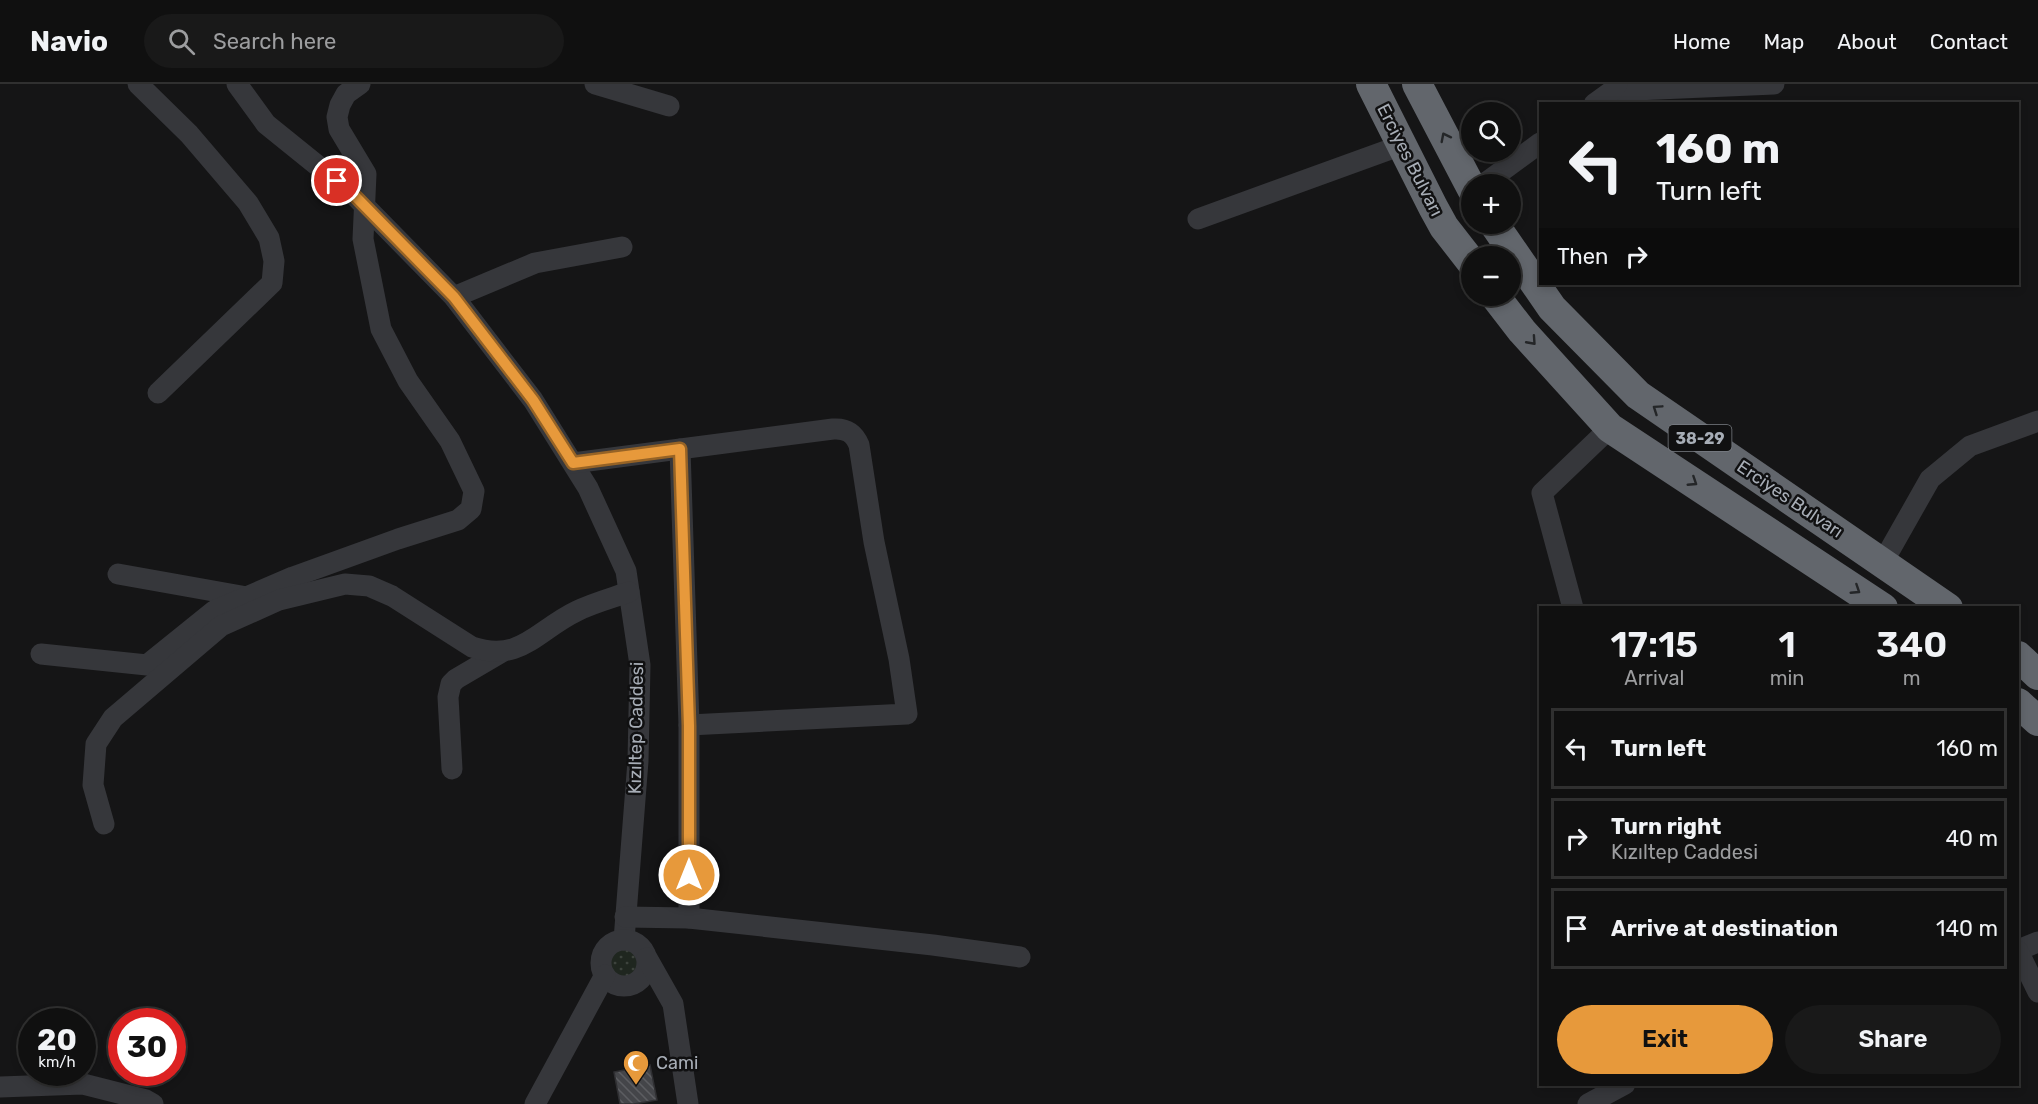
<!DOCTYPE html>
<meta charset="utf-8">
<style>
body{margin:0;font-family:Rubik,sans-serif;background:#191919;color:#f1f3f6;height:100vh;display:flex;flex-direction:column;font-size:22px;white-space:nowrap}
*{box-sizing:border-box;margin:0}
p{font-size:20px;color:#9c9d9f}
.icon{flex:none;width:33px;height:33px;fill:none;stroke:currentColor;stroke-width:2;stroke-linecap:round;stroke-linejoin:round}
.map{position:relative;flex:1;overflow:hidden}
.panel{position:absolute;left:1539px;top:522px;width:480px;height:480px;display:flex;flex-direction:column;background:#101010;border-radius:0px;box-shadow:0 3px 9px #0003,0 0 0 2px #303030}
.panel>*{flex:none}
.banner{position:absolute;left:1539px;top:18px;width:480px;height:183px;border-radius:0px;box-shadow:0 3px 9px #0003,0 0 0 2px #303030;background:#101010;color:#f1f3f6;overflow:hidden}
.fabs{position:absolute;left:1461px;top:18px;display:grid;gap:12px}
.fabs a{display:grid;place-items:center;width:60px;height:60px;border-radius:50%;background:#101010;box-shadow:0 3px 9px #0003,0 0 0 2px #303030;font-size:30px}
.speed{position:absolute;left:18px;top:924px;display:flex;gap:12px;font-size:30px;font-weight:700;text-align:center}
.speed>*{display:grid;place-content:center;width:78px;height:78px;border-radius:50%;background:#101010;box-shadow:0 3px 9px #0003,0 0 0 2px #303030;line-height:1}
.speed small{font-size:15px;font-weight:400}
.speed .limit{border:9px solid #d22;background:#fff;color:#111}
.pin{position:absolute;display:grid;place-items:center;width:51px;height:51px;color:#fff;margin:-26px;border:3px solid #fff;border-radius:50%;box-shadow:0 2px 6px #0007}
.me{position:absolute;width:66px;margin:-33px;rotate:0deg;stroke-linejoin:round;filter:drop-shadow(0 0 4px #0008)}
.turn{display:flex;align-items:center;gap:21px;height:126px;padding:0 18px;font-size:27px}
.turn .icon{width:78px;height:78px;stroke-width:2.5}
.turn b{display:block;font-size:42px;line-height:51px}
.then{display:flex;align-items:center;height:57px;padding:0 18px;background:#0003;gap:12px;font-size:22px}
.eta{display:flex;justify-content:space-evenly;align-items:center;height:102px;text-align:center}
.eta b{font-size:36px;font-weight:600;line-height:42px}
.button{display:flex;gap:12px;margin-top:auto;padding:12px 18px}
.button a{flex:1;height:69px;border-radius:36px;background:#e7993b;color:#111;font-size:24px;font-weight:600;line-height:69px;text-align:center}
.button a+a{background:#191919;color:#f1f3f6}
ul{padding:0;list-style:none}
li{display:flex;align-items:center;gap:18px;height:81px;margin:0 12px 9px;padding:0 6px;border:3px solid #303030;border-radius:0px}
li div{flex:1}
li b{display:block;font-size:22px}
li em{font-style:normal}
header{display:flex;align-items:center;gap:36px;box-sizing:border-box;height:84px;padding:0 30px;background:#101010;border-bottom:2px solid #303030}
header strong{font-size:28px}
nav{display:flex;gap:33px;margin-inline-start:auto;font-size:21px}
.search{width:420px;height:54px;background:#191919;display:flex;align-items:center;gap:15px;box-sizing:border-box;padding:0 21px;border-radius:33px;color:#9c9d9f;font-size:22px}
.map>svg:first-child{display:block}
</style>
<header>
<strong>Navio</strong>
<div class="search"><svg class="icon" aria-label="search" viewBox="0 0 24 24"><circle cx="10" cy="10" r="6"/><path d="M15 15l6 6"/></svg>Search here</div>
<nav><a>Home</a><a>Map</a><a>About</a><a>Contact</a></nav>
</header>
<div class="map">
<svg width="2038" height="1020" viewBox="0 0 2038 1020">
<defs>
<pattern id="green-dots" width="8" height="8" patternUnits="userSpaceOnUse" patternTransform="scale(1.5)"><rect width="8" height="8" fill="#1f261f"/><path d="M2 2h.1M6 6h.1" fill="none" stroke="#3d433d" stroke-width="1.8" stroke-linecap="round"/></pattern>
<pattern id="building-back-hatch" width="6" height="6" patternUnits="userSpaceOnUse" patternTransform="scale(1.5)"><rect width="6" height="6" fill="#444549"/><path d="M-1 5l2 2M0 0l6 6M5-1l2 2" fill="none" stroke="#5c5d61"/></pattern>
</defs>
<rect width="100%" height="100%" fill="#151516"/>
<!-- green -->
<circle fill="url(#green-dots)" cx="624" cy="879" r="14"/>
<!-- building -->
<path fill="url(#building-back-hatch)" stroke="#2f2f32" stroke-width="1.5" d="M650,981l7,35 -23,4h-14l-6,-32z"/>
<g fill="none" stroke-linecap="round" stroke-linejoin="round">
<!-- minor -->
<g stroke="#36373b" stroke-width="21">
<path d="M138,0l51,50 59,69 21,35 5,23 -2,22 -114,110"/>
<path d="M237,0l29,40 88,71 100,102 79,103 55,88 38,83 14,94 -2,96 -14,179"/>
<path d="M595,0l74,22"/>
<path d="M1612,7l162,-7"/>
<path d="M1594,20l18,-13 5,-7"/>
<path d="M1484,100l56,-41"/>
<path d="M1198,135l204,-74"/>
<path d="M454,213l81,-34 87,-16"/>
<path d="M680,365l9,276v193"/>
<path d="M573,379l260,-34c13,-1 21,4 26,16l15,97 25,117 8,55 -218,11"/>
<path d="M1883,478l47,-83 40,-33 68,-25"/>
<path d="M118,490l129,23"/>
<path d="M1573,524l-31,-115 68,-65"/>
<path d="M41,570l106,11 67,-54 79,-34 105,-38 60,-19 13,-11 3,-18 -24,-50 -42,-60 -27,-52 -18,-90 3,-65 -27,-45 -2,-12 3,-12 6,-11 14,-10"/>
<path d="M452,685l-4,-72 3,-13 5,-5 46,-27"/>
<path d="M104,740l-11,-39 3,-41 17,-26 108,-92 58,-26 66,-16 24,2 23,10 80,51c49,16 65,-17 105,-36 16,-8 35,-13 52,-19"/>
<path d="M625,833l64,1 244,27 87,12"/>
<circle cx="624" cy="879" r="23"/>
<path d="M2018,866l20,-8"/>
<path d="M2018,867l20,41"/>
<path d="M647,874l26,46 15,100"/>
<path d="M0,1003l83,-3 63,16 7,4"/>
<path d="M535,1020l70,-129"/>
<path d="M1588,1020l37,-20"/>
</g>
<!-- highway -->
<g stroke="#62666c" stroke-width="30">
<path d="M1371,0l62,123 11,20 28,36"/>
<path d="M1417,0l55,105"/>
<path d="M1494,140l58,84 86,87 310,213"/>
<path d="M1495,212l27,35 88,97 273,180"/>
<path d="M2018,572l20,19"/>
<path d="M2018,619l20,18"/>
</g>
</g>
<!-- one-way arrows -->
<defs><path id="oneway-chevron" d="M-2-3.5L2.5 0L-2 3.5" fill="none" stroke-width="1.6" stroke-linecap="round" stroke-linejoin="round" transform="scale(1.5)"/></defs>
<g stroke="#242628">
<use href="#oneway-chevron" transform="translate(1445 53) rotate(-117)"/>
<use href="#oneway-chevron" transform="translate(1532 257) rotate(48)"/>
<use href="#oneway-chevron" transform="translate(1657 325) rotate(-146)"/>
<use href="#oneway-chevron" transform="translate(1693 398) rotate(33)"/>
<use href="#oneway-chevron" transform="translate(1856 506) rotate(33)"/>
</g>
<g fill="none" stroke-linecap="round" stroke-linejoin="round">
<!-- route casing -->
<g stroke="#966326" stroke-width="15">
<path id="route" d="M337,97l17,14 100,102 79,103 40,63 107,-14 9,277v149"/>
</g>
<!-- route -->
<use href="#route" stroke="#e7993b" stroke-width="10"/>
</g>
<!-- icons -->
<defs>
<g id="mosque-pin" transform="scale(1.35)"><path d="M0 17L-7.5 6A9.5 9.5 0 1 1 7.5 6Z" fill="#e7993b" stroke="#101011"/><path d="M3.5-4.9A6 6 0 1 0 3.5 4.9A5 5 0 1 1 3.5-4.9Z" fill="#fff"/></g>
</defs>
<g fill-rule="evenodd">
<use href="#mosque-pin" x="636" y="979"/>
</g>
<g text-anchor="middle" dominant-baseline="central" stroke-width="5" stroke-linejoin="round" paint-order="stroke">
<!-- shield labels -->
<rect fill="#101011" stroke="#7a7e84" stroke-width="1.5" x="1668.5" y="341" width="63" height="26" rx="4.5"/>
<g font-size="16" font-weight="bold" fill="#a7adb6">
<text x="1700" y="354">38-29</text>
</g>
<!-- street labels -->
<g font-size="18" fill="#a7adb6" stroke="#101011">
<text transform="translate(1410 76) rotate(63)">Erciyes Bulvarı</text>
<text transform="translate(1790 415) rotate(34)">Erciyes Bulvarı</text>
<text transform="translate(636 644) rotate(-89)">Kızıltep Caddesi</text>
</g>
<!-- poi labels -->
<g font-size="18" fill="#a7adb6" stroke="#101011" text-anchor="start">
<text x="656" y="979">Cami</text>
</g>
</g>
</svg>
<div class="fabs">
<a><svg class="icon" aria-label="search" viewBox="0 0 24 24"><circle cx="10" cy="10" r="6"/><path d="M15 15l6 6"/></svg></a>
<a>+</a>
<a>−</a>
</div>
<div class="speed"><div>20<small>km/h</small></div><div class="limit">30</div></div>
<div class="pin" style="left:337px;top:97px;background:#d93025"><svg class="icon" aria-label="arrive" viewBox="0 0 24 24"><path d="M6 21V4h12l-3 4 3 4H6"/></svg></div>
<svg class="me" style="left:689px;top:791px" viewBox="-20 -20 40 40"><circle r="17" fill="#e7993b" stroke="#fff" stroke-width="3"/><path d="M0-11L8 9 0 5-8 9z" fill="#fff"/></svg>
<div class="banner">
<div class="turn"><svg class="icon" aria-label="left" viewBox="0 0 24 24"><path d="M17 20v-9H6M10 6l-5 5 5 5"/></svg><div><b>160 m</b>Turn left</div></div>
<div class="then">Then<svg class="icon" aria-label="right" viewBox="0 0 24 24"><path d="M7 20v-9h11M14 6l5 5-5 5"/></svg></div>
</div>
<section class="panel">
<div class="eta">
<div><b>17:15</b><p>Arrival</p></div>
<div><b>1</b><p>min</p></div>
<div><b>340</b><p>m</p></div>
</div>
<ul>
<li><svg class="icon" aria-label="left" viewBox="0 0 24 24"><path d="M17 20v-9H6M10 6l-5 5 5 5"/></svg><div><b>Turn left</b></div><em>160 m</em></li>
<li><svg class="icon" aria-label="right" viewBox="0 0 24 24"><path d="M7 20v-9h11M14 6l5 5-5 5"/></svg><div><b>Turn right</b><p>Kızıltep Caddesi</p></div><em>40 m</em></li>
<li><svg class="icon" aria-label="arrive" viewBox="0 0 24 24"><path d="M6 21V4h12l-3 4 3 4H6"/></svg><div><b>Arrive at destination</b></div><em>140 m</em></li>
</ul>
<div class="button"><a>Exit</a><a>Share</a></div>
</section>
</div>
